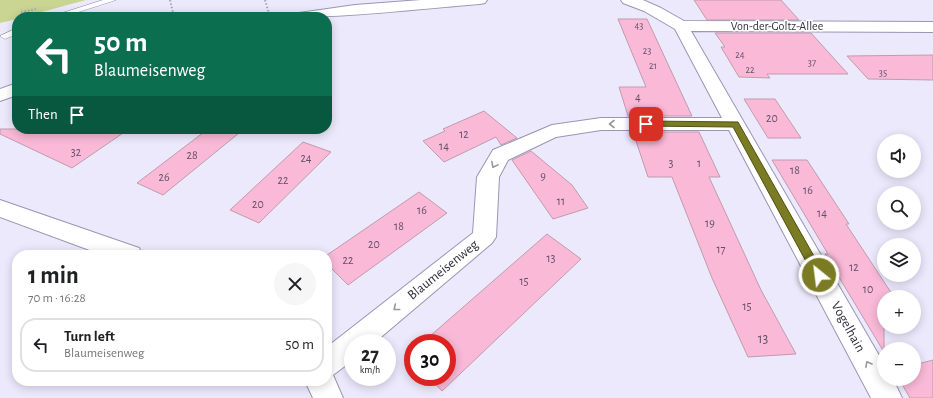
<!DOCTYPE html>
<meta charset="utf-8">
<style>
body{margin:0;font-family:"Alegreya Sans",sans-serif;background:#f6f6f6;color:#202124;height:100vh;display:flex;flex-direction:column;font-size:15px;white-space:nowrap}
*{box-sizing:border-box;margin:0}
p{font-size:13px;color:#757577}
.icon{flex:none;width:22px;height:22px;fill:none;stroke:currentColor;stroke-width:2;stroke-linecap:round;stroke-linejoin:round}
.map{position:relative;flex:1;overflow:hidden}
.sheet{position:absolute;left:12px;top:250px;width:320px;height:136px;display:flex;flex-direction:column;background:#fff;border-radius:16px;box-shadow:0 2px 10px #0003}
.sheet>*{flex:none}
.banner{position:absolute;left:12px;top:12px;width:320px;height:122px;border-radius:16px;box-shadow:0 2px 10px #0003;background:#0b6e4f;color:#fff;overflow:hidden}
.controls{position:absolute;left:877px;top:134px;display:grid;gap:8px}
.controls a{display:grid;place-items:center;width:44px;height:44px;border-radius:50%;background:#fff;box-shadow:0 2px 10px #0003;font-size:20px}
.speed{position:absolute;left:344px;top:334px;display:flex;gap:8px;font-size:20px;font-weight:700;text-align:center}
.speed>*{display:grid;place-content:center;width:52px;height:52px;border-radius:50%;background:#fff;box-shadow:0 2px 10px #0003;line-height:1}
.speed small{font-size:10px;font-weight:400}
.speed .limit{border:6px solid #d22;background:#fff;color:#111}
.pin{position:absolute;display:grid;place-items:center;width:34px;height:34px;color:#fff;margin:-17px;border-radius:8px;box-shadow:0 2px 6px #0006}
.me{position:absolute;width:44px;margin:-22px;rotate:331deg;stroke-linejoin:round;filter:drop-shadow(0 0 3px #0008)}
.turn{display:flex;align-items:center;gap:14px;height:84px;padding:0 16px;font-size:18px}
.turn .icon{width:52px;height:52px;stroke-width:2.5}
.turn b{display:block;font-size:28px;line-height:34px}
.then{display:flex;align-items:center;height:38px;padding:0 16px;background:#0003;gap:8px;font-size:15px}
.round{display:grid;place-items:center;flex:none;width:42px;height:42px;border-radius:21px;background:#f6f6f6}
.headline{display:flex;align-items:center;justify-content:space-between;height:68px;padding:0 16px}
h1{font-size:24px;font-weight:700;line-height:30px}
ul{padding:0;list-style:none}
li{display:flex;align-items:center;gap:12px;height:54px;margin:0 8px 6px;padding:0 8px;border:2px solid #e0e0e0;border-radius:16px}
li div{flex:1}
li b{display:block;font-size:15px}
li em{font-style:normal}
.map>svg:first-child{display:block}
</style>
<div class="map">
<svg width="933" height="398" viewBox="0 0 933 398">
<rect width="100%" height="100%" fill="#ede9fd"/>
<!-- green -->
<path fill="#cbd592" d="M0,0h86l-63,17h-6v2l-17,4z"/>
<!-- building -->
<g fill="#f9b9d7" stroke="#bf9cac">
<path d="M694,0h87l18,20h-92z"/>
<path d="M618,19h29l45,97h-64l-9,-29h27z"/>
<path d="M715,33h96l37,41h-81l3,4 -31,-1 -18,-30h4z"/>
<path d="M933,55v25l-65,-1 -21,-23z"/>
<path d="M744,99h31l26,39h-33z"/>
<path d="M484,111l33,27 -16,7 -5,-8 -52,25 -21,-21 22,-10 -2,-2z"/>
<path d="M0,129h129l-57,39 -72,-34z"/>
<path d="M208,129h36l-81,66 -26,-12z"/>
<path d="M633,132h66l21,45h-11l52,113 35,64 -48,3 -36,-79 -40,-101h-24z"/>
<path d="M303,142l28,10 -72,71 -29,-13z"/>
<path d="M531,151l41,34 16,23 -35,11 -41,-59z"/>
<path d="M772,160h35l42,64h-3l48,73h-10v55l-59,-98h3z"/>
<path d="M419,192l28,21 -99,72 -21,-21v-9z"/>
<path d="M547,234l34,25 -139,132 -13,-14h18v-34h-25z"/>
<path d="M933,360v38h-23l-11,-19h15v-14z"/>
</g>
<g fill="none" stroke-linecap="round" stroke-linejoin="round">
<!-- service casing -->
<g stroke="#9b94b3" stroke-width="1">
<g id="service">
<path d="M103,0h13l-53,17h-13z"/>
<path d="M17,28v6l-12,5 -5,-3z"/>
</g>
</g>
<!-- minor casing -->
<g stroke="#9b94b3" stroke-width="2">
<g id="minor">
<path d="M421,0h66l-2,3 -5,1c-63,5 -126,13 -188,13l2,-3 5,-1 56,-8z"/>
<path d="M621,0h22l18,8 23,13 249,1v10l-242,-1 193,333v15h9l9,19h-31l-142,-268h-128l-45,7 -48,23 -9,17 -3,60 -4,6 -118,100h-21v17l-20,15 10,23h-30l-8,-17h22v-34l146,-114 4,-56 16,-27 59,-25 49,-7h121l-47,-89 -31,-18 -21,-8z"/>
<path d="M17,83v12l-17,6v-12z"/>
<path d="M0,200l139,48 3,7h-39l-103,-38z"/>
</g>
</g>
<!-- path -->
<g stroke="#a8a5b6" stroke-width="2" stroke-dasharray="1.5 2" stroke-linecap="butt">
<path d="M170,0l4,17"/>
<path d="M265,0l5,17"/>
<path d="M21,12l15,-3"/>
</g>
<!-- service -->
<use href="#service" fill="#fff" fill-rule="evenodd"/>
<!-- minor -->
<use href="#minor" fill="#fff" fill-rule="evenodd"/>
</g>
<!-- one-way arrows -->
<defs><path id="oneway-chevron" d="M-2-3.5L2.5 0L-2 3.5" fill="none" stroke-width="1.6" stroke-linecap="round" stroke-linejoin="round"/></defs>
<g stroke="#98979d">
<use href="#oneway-chevron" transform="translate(612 124) rotate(180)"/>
<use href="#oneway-chevron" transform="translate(494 165) rotate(118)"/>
<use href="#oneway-chevron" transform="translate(396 308) rotate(141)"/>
<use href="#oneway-chevron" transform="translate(868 364) rotate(-119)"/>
</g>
<!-- route -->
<path fill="#7a7b22" stroke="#4f5016" d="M646,121l92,1 85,150 1,3 -1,3h-8l-82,-151 -90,-1 -1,-2z"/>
<g text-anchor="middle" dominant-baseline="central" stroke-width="3" stroke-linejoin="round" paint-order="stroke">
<!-- far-number labels -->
<g font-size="10" fill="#635262">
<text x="639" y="26">43</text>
<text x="647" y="51">23</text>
<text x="740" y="55">24</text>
<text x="812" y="63">37</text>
<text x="653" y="66">21</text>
<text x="750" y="70">22</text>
<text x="883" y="73">35</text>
</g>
<!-- far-street labels -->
<g font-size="12" fill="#312f3b" stroke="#fff">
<text x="777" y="26">Von-der-Goltz-Allee</text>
</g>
<!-- number labels -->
<g font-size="12" fill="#635262">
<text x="638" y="97">4</text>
<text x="772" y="118">20</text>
<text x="464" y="134">12</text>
<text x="444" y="146">14</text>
<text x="76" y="152">32</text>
<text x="192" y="155">28</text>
<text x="306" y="158">24</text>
<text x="671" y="163">3</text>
<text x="699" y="163">1</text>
<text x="795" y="170">18</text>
<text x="543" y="176">9</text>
<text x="164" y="177">26</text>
<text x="283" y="180">22</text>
<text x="808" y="190">16</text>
<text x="561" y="201">11</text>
<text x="258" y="204">20</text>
<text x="422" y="210">16</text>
<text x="822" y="213">14</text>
<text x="710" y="223">19</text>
<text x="399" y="226">18</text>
<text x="374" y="244">20</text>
<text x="721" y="249">17</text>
<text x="551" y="258">13</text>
<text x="348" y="260">22</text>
<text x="854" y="267">12</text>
<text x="524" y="281">15</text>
<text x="868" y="289">10</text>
<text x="747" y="306">15</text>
</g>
<!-- street labels -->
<g font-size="14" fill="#312f3b" stroke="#fff">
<text transform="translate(443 270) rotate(-39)">Blaumeisenweg</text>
<text transform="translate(848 327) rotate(61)">Vogelhain</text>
</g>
<!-- near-number labels -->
<g font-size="14" fill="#635262">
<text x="763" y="339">13</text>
</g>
</g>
</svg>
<div class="controls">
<a><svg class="icon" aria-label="sound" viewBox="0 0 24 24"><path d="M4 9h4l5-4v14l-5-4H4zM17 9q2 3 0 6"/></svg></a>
<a><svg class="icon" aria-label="search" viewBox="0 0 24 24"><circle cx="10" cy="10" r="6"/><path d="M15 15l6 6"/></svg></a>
<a><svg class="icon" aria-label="layers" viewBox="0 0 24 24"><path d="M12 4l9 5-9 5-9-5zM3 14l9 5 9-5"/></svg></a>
<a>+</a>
<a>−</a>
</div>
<div class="speed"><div>27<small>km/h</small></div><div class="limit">30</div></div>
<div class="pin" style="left:646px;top:124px;background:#d93025"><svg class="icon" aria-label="arrive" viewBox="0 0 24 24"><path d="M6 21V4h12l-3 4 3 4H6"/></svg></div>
<svg class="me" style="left:819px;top:275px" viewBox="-20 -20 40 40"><circle r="17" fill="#7a7b22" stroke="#fff" stroke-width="3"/><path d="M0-11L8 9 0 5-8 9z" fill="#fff"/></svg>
<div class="banner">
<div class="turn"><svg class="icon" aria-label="left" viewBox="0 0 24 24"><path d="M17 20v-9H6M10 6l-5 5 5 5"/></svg><div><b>50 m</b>Blaumeisenweg</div></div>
<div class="then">Then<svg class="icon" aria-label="arrive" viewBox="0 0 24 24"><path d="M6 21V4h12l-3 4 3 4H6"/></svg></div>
</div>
<section class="sheet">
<div class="headline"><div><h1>1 min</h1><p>70 m · 16:28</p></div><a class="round"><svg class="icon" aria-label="close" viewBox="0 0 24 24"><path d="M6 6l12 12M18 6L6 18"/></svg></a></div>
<ul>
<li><svg class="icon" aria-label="left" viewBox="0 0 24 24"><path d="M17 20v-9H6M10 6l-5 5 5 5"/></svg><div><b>Turn left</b><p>Blaumeisenweg</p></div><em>50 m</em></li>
</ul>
</section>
</div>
